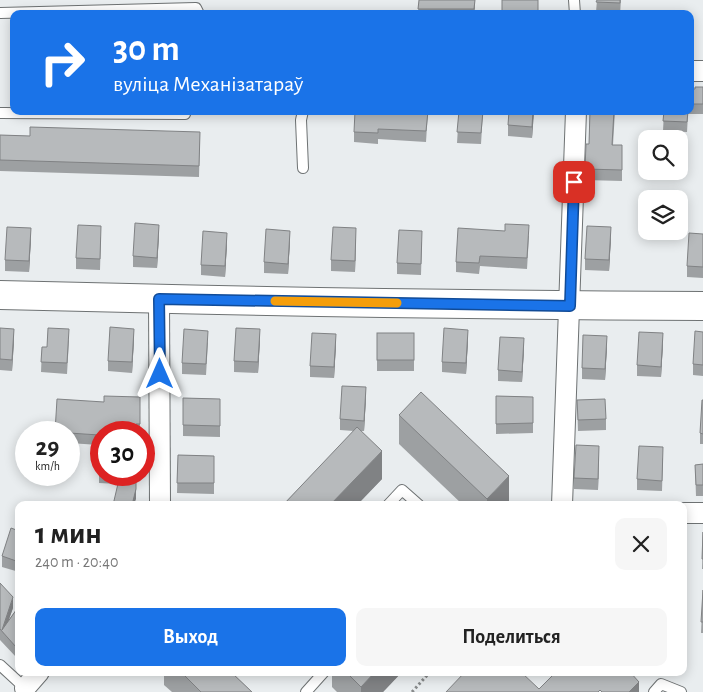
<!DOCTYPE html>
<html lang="ru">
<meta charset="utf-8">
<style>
body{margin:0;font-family:"Alegreya Sans",sans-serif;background:#f6f6f6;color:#222;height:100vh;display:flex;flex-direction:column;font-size:19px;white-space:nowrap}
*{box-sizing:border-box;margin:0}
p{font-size:16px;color:#767676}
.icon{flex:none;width:28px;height:28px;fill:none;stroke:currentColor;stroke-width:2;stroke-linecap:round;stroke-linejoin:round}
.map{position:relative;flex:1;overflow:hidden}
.details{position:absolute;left:15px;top:501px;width:672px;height:175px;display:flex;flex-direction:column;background:#fff;border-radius:10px;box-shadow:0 2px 12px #0003}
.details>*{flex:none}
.guide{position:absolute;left:10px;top:10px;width:684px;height:105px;border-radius:10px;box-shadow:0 2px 12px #0003;background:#1a73e8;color:#fff;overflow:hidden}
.fabs{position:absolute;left:638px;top:130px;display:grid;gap:10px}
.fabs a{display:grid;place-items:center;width:50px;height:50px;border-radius:10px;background:#fff;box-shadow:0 2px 12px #0003;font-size:25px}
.speed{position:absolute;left:15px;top:421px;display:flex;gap:10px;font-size:25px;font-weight:700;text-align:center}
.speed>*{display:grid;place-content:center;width:65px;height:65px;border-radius:50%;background:#fff;box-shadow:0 2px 12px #0003;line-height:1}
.speed small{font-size:12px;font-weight:400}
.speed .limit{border:8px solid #d22;background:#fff;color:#111}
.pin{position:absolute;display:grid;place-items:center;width:42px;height:42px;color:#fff;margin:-21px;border-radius:10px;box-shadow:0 2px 8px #0006}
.me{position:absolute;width:55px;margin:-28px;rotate:0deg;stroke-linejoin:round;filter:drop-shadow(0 0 4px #0008)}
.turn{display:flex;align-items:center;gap:18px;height:105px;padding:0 20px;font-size:22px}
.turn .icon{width:65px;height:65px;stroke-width:2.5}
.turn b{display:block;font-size:35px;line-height:42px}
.round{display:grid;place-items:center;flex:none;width:52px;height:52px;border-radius:10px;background:#f6f6f6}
.summary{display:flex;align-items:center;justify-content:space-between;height:85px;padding:0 20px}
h1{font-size:30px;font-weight:700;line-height:38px}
.action{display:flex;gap:10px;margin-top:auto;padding:10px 20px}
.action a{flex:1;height:58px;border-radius:10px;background:#1a73e8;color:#fff;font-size:20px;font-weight:700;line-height:58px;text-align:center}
.action a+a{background:#f6f6f6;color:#222}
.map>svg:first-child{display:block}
</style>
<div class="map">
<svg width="703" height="692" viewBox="0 0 703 692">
<rect width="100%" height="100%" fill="#e9edef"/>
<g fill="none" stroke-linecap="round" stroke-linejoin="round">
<!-- service casing -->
<g stroke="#6e7273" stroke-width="12">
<g id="service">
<path d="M574,0l1,14"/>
<path d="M0,13l196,-5 3,6"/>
<path d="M0,113l185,1 1,-3"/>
<path d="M303,168l-2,-48 2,-9"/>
<path d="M388,505l14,-15 17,15"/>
<path d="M0,665l25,23"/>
<path d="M306,692l18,-20"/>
<path d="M654,692l7,-8 20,8"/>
</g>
</g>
<!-- minor casing -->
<g stroke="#6e7273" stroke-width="22">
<g id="minor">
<path d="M690,71h13"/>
<path d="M159,299l1,206"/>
<path d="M562,505l14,-394"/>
<path d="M684,513h19"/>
<path d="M25,688l14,-16"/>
</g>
</g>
<!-- secondary casing -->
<g stroke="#6e7273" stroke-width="30">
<path id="secondary" d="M0,295c234,6 469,10 703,11"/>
</g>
<!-- path -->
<path stroke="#878a8b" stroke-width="3" stroke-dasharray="2.5 2.5" stroke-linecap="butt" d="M412,692l18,-20"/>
<!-- service -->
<use href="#service" stroke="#fff" stroke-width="10"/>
<!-- minor -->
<use href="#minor" stroke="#fff" stroke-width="20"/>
<!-- secondary -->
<use href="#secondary" stroke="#fff" stroke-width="28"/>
</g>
<!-- wall -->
<g fill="#9da0a2">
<path d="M419,0h56v14h-57z"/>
<path d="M597,0h24l-1,14 -24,-2z"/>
<path d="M703,87v27h-15l-1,18 -24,-1 1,-20h26v-22h5z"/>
<path d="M428,111l-2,31 -48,-3v5l-24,-2v-10z"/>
<path d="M459,111h24l-2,33 -24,-1z"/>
<path d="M534,111l-2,27 -24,-2v-11z"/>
<path d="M590,111h25l-2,34h9v36l-37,-1v-11l4,-25z"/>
<path d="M200,132l-1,45 -199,-6v-36l30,1z"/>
<path d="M505,231l24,5 -2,33 -47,-3 -1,8 -23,-2v-10z"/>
<path d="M703,234v44l-16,-1v-11z"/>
<path d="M159,235l-2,33 -24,-1v-11z"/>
<path d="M101,237l-1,33 -24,-1v-11z"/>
<path d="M611,238l-2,33 -24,-1v-11z"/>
<path d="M31,239l-2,33 -24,-1v-11z"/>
<path d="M356,239l-1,33 -24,-1v-11z"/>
<path d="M290,241l-2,33 -24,-1v-11z"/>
<path d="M422,242l-1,33 -24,-1v-11z"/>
<path d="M227,244l-2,33 -24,-2v-10z"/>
<path d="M0,328l14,12 -2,31 -12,-1z"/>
<path d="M703,332v44l-10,-1v-11z"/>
<rect x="377" y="333" width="37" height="38"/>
<path d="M134,339l-2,34 -24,-2v-10z"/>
<path d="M69,340l-2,34 -26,-2 1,-25h5z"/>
<path d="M260,340l-2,33 -24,-1v-11z"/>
<path d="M468,341l-2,33 -24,-2v-10z"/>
<path d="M208,342l-2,33 -24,-1v-11z"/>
<path d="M663,344l-2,33 -24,-1v-11z"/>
<path d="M336,345l-2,33 -24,-1v-11z"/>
<path d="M607,347l-2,33 -23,-1v-11z"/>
<path d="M524,349l-2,33 -24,-1v-11z"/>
<path d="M496,396l37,1v36l-37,1z"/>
<path d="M140,397v35h-39v43h35v24l-18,-15 -19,-1v-38l-30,-2v-11l35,-30z"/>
<path d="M183,398l37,1v38l-37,-1z"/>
<path d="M366,398l-2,33h-3l21,48 -25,26h-74l71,-74 -14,-1v-11z"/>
<path d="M577,400l29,19v11l-28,1z"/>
<path d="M703,400v44h-3v-11z"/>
<path d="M399,415l110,90h-46l-64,-61z"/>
<path d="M178,455l36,1v38l-37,-1z"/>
<path d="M599,457l-1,33 -24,-1v-11z"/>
<path d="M663,458l-1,33 -25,-1v-11z"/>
<path d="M703,464v32h-7l-1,-31z"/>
<path d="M19,531v41l-17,-5v-11z"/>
<path d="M703,532v37h-1z"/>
<path d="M0,583l13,25 -5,13 11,-15 -3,51 -16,-17z"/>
<path d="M703,590v43h-2z"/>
<path d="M164,672h67l21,20h-80l-8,-7z"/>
<path d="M332,672h70l-19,20h-46l-5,-5z"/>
</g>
<!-- shaded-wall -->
<g fill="#808284">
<path d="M533,111h1l-2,27v-11z"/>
<path d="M159,225v10l-2,33v-10z"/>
<path d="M611,227v11l-2,33v-11z"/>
<path d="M31,228v11l-2,33v-11z"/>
<path d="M356,228v11l-1,33v-11z"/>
<path d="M290,231v10l-2,33v-10z"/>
<path d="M227,233v11l-2,33v-11z"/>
<path d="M14,329v11l-2,31v-11z"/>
<path d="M134,329v10l-2,34v-11z"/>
<path d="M260,329v11l-2,33v-11z"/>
<path d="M468,330v11l-2,33v-11z"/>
<path d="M663,333v11l-2,33v-10z"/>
<path d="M336,334v11l-2,33v-11z"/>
<path d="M607,336v11l-2,33v-11z"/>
<path d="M524,338v11l-2,33v-10z"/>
<path d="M366,387v11l-2,33v-10z"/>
<path d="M599,446v11l-1,33v-11z"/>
<path d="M382,451v28l-25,26h-27z"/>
<path d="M136,475v24l-2,6h-2z"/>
<path d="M509,476v29h-22v-6z"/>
<path d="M13,597v11l-9,26 -2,-3z"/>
<path d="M19,644v10l-3,3v-10z"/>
<path d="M375,672h27l-19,20h-22v-5z"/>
<path d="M639,682v10h-10z"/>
</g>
<!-- building -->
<g fill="#b7babc" stroke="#808284">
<path d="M419,0h56l-1,9h-56z"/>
<rect x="502" y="0" width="36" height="14"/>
<path d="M597,0h23v3l-24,-1z"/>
<path d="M695,87h8v17h-13v-15h5z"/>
<path d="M355,111h73l-2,20 -48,-2v4l-24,-1z"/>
<path d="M459,111h24l-2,22 -24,-1z"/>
<path d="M509,111h24l-1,16 -24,-2z"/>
<path d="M590,111h24l-2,34h10v25l-37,-1 1,-25h3z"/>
<path d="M664,111h24l-1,11 -24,-1z"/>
<path d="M30,127l170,5 -1,34 -199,-6v-25l30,1z"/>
<path d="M135,223l24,2 -2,33 -24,-2z"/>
<path d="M505,224l24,1 -2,33 -47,-2 -1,7 -23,-1 2,-34 47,3z"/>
<path d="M78,225l23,1 -1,33 -24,-1z"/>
<path d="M587,226l24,1 -2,33 -24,-1z"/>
<path d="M7,227l24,1 -2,33 -24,-1z"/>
<path d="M333,227l23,1 -1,33 -24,-1z"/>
<path d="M266,229l24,2 -2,33 -24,-2z"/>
<path d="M399,230l23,1 -1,33 -24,-1z"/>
<path d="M203,231l24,2 -2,33 -24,-1z"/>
<path d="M689,233l14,1v33l-16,-1z"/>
<path d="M110,327l24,2 -2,33 -24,-1z"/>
<path d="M0,328l14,1 -2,31 -12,-1z"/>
<path d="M48,328l21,1 -2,34 -26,-1 1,-15h5z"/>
<path d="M236,328l24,1 -2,33 -24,-1z"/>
<path d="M444,328l24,2 -2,33 -24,-1z"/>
<path d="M184,329l24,2 -2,33 -24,-1z"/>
<path d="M695,331l8,1v33l-10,-1z"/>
<path d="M639,332l24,1 -2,34 -24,-2z"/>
<path d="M312,333l24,1 -2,33 -24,-1z"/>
<rect x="377" y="333" width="37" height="27"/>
<path d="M583,335l24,1 -2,33 -23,-1z"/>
<path d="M500,337l24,1 -2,34 -24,-2z"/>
<path d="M342,386l24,1 -2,34 -24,-2z"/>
<path d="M421,392l88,84 -22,23 -88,-84z"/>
<path d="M104,396l36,1v27h-4v8h-35v41h-2v-38l-30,-2v-1h-14l2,-33 47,3z"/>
<path d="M496,396l37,1v26l-37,1z"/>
<path d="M183,398l37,1v27l-37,-1z"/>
<path d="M605,399l1,20 -28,1 -1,-20z"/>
<path d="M702,400h1v34l-3,-1z"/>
<path d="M357,427l25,24 -52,54h-47z"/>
<path d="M576,445l23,1 -1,33 -24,-1z"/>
<path d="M639,446l24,1 -1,34 -25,-2z"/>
<path d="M178,455l36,1v27h-37z"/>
<path d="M703,464v21h-7l-1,-20z"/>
<path d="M120,475h16v14l-4,16h-19z"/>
<path d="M11,528l8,3v31l-17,-6z"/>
<path d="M703,532v27h-1z"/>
<path d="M0,583l13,14 -11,33 17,-24v38l-3,3 -16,-18z"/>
<path d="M703,590v32h-2z"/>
<path d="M181,672h50l21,20h-51z"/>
<path d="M346,672h29l-14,15z"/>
<path d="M465,672h56l18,17 17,-17h74l9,10 -10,10h-27l-2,-2 -2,2h-152z"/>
</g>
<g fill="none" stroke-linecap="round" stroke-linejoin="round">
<!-- route casing -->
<g stroke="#114b97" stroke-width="12">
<path id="route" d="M160,374l-1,-75 411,7 4,-124"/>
</g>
<!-- route -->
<use href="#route" stroke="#1a73e8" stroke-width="9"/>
<!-- slow -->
<path stroke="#f59e0b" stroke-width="9" d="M275,301l122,2"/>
</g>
</svg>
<div class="fabs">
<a><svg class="icon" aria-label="search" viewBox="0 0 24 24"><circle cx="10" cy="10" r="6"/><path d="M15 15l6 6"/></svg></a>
<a><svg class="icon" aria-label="layers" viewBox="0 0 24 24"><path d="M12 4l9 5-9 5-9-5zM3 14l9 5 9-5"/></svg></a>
</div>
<div class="speed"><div>29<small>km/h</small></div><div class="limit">30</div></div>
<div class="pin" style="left:574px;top:182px;background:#d93025"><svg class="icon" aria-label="arrive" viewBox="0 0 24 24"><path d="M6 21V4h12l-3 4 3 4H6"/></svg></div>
<svg class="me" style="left:160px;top:374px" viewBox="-20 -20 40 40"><path d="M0-17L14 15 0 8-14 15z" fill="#1a73e8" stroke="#fff" stroke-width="4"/></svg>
<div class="guide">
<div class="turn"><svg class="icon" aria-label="right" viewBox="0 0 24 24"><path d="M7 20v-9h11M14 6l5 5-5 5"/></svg><div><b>30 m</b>вуліца Механізатараў</div></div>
</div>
<section class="details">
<div class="summary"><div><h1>1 мин</h1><p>240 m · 20:40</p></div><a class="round"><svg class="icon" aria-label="close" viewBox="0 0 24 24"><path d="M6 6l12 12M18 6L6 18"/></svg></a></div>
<div class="action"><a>Выход</a><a>Поделиться</a></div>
</section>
</div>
